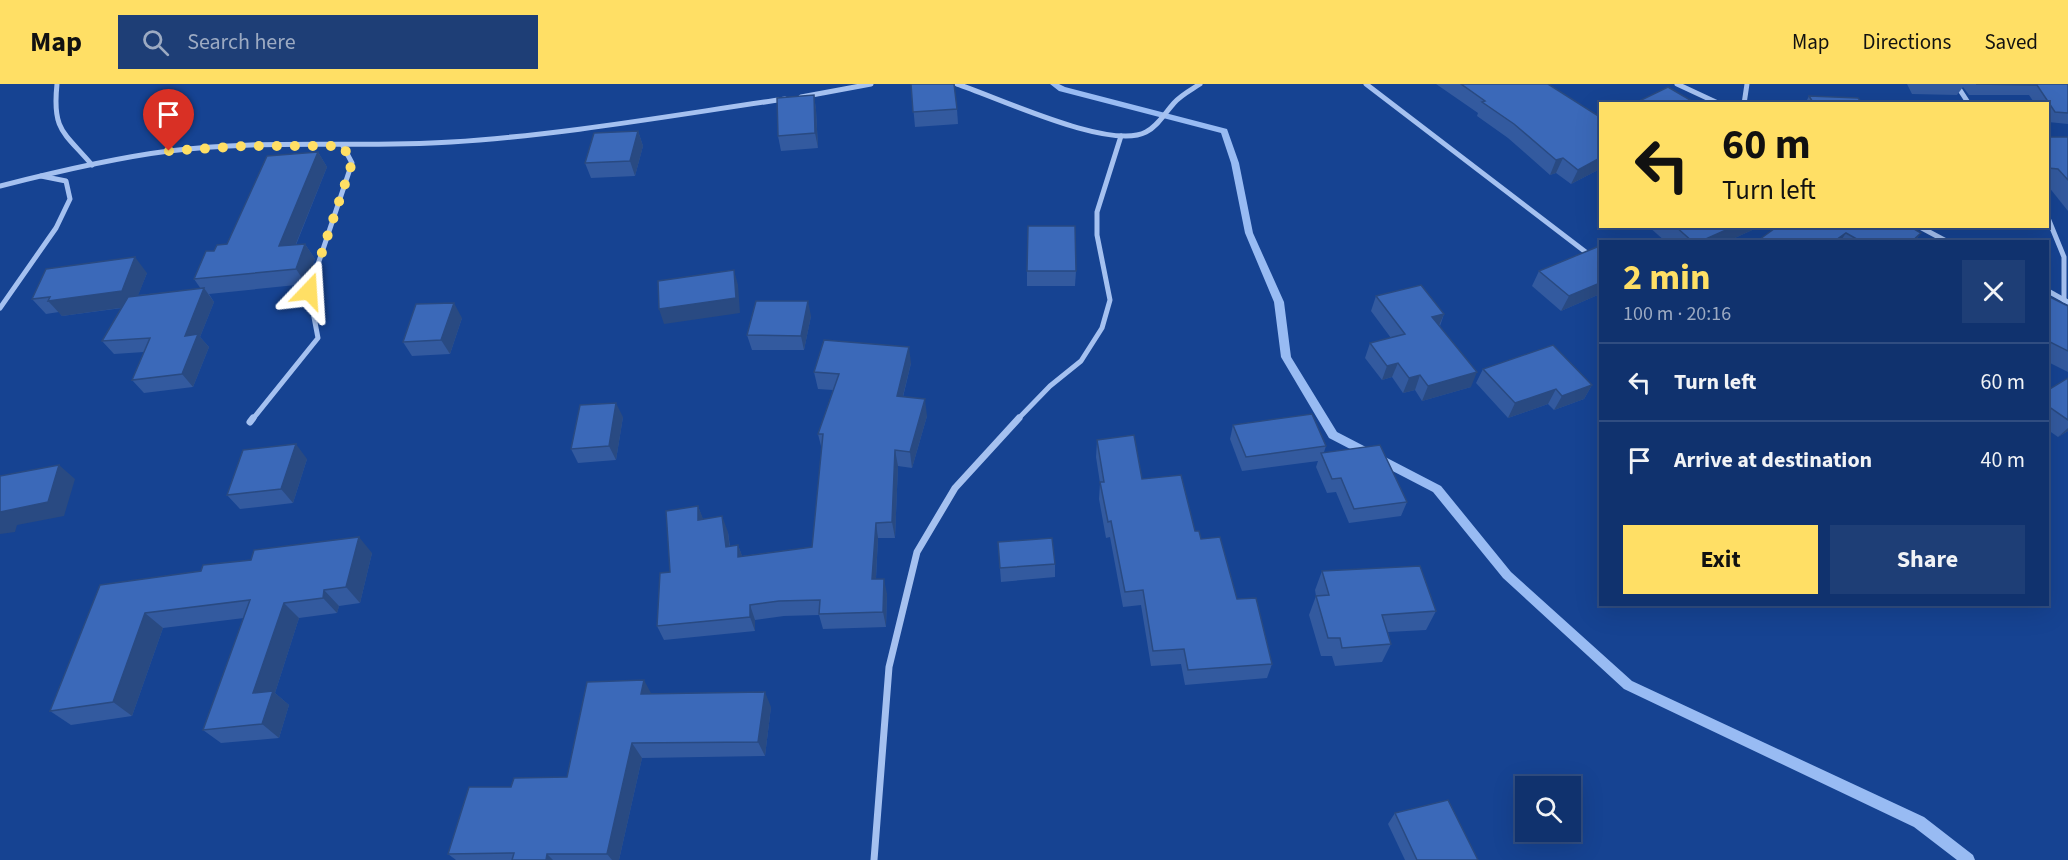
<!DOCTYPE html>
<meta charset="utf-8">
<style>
body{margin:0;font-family:"Source Sans 3",sans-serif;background:#1e3e76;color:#f1f3f6;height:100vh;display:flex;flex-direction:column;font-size:22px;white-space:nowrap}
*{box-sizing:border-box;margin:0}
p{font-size:20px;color:#9caac2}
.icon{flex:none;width:33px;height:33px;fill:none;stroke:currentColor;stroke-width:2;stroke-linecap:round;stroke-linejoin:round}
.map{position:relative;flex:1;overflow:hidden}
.drawer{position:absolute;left:1599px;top:156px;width:450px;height:366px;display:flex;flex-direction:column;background:#10326e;border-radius:0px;box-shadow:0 6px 24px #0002,0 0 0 2px #304d81}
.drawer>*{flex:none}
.top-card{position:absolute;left:1599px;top:18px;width:450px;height:126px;border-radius:0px;box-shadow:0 6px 24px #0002,0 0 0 2px #304d81;background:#ffdf65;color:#111;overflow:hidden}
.tools{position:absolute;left:1515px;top:692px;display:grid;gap:12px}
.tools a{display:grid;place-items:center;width:66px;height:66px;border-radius:0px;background:#10326e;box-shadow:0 6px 24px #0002,0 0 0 2px #304d81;font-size:30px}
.pin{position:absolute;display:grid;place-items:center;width:51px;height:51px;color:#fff;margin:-62px -26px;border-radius:50% 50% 50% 0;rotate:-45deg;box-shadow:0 0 6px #0007}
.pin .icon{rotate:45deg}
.me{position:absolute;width:66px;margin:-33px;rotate:20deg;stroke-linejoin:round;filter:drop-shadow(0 0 4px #0008)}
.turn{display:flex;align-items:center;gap:21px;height:126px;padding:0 24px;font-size:27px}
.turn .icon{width:78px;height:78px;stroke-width:2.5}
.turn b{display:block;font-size:42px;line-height:51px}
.round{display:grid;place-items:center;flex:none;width:63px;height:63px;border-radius:0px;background:#1e3e76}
.head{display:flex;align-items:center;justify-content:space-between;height:102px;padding:0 24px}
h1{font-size:36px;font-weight:700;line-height:45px;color:#ffdf65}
.primary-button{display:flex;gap:12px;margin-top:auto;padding:12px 24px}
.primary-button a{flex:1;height:69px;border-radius:0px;background:#ffdf65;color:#111;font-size:24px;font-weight:700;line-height:69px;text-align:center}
.primary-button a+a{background:#1e3e76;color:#f1f3f6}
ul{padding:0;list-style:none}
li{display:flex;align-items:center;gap:18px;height:78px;padding:0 24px;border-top:2px solid #304d81}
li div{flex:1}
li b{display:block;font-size:22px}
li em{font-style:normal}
header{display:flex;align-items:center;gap:36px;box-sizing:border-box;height:84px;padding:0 30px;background:#ffdf65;color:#111}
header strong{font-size:28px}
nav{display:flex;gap:33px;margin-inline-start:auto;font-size:21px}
.search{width:420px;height:54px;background:#1e3e76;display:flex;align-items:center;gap:15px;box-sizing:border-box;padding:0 21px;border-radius:0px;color:#9caac2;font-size:22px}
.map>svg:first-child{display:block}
</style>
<header>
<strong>Map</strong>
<div class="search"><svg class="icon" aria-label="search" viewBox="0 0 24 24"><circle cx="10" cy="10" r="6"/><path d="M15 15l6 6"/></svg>Search here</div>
<nav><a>Map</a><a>Directions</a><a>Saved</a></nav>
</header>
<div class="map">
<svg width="2068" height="776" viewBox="0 0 2068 776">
<rect width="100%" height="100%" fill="#164392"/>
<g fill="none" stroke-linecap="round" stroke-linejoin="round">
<!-- stream -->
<path fill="#98bbf3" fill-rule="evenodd" d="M1050,0h9l6,3 162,42 12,34 14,70 31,69 7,55 46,75 104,54 70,86 121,109 292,136 49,38 2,5h-18l-43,-33 -290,-138 -121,-111 -70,-86 -104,-54 -48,-81 -7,-55 -29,-69 -14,-70 -10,-30 -162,-42z"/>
<!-- minor-far1 -->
<g stroke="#a5c1f0" stroke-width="5">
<path d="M57,0c-5,47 7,48 35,81"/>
<path d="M957,0c40,13 153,67 189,48 12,-6 19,-19 28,-29 7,-8 17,-13 26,-19"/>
<path d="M1366,0l234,179"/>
<path d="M1677,0l43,20"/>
<path d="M1956,0l13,20"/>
<path d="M801,13l70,-13"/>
<path d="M1744,20l3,-20"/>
<path d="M0,102c55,-14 113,-28 169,-35 93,-12 189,-3 282,-9 112,-7 223,-27 334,-43"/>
<path d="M2048,134l16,39v43"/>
<path d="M1918,142l30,16"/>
<path d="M2048,207l20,11"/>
<path d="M0,224l56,-80 14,-29 -4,-18 -25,-5"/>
<path d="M252,336l66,-82 -9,-47 43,-128 -9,-17"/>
<path d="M1017,336l33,-34 31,-25 21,-33 8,-28 -13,-65v-23l24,-76"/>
</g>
<!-- minor -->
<g stroke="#a5c1f0" stroke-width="7">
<path d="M250,338l3,-4"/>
<path d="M874,776l15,-193 28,-115 38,-64 64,-70"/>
</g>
</g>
<!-- wall -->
<g fill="#335a9f">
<path d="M911,0l46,25 1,15 -43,3z"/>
<path d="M1436,0h112l52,33v52l-29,15 -15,-11 -6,2 -42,-37 -31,-22 1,-3z"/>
<path d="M1907,0h161v40l-20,-2v-18h-13l-6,-9h-60l-6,-8 -6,8 -45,-1z"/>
<path d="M814,11l2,15 2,38 -37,3 -3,-15z"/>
<path d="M1809,12l54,8h-58z"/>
<path d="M638,47l5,15 -8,30 -44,2 -6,-15z"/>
<path d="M2048,53h20v74l-20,-25z"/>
<path d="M318,68l9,15 -31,78 9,-1 10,15 -9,25 -97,10 5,8 -14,35 9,10 -16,40 -49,6 -12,-13 12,-28 -30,2 -12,-13 20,-33 -60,8 -3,-4 -13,2 -14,-15 115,-26 -9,22 63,-6 -7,-10 20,-28 13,-7z"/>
<path d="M1648,142h113l-35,16h-60z"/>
<path d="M1768,142h141l12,7 -7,9h-158l15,-11z"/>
<path d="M1600,166v44l-39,17 -29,-25 7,-15z"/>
<path d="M1027,187h49l-1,15h-48z"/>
<path d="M1376,212l68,18 -4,12 31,61 -49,14 -7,-11 -12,3 -11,-16 -10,3 -17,-22 5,-15 21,-5 -20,-27z"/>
<path d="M2048,212l20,10v66l-20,-10z"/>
<path d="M811,232l-7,34h-52l-5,-15z"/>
<path d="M462,234l-12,36 -38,2 -9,-14z"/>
<path d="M911,279l-8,34 24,19 -15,52 -14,-2 -3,72h-17l-2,41 11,15 -1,33 -63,2 -4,-14 -35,1 -29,4v11l-91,9 -7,-14 41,-120 5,14 25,12 2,15 8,-2 4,11 70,-9 10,-97 -4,-16 15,-44 -15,-1 -4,-17z"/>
<path d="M1483,285l109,16 -8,14 -30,11 -6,-6 -40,14 -32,-35z"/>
<path d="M2068,294v53l-10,6 -10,-7v-40z"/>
<path d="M623,333l-7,43 -38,3 -7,-14z"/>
<path d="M1233,341l93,21 -2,6 83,50 -6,14 -52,7 -13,-31 -9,1 -11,-26 2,-6 -76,10 -12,-32z"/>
<path d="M1097,356l45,39 53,52 6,8 36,60 35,65 -5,14 -82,7 -4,-21 -30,2 -10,-61 -18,2 -13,-70 -4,1 -7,-39 1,-16 -4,-26z"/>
<path d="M307,375l-14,44 -53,6 -13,-14z"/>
<path d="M998,458l57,22v13l-54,5z"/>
<path d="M372,469l-12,50 -21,3 -2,7 -38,5 -24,75 14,12 -10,33 -58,5 -18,-13 41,-112 -81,10 -31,88 -61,9 -21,-14 50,-126z"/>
<path d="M1322,487l114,40 -10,19 -38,2 3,12 -9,18 -47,4 -3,-10h-11l-12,-41 7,-19 -1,-6z"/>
<path d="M652,609l119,14 -6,49 -123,2 -23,102h-163l-8,-6 63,-67 56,-10z"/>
<path d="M1395,729l83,47h-73l-17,-36z"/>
</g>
<!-- shaded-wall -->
<g fill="#294a82">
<path d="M814,11l2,15 2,38 -3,-15z"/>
<path d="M638,47l5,15 -8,30 -5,-15z"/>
<path d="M318,68l9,15 -38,94 -10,-15z"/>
<path d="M1563,74l-7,15 -6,2 6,-15z"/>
<path d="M1600,74v11l-29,15 7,-14z"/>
<path d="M1735,142h26l-35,16h-27z"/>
<path d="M1846,149l-6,9h-7z"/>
<path d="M305,160l10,15 -9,25 -10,-15z"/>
<path d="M135,173l12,16 -13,33 -72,10 -14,-15z"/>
<path d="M734,186l4,15 2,28 -76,11 -5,-15z"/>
<path d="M1600,199v11l-39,17 8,-15z"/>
<path d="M204,204l10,14 -14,35 9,10 -16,40 -11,-13 3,-38z"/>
<path d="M808,217l3,15 -7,34 -3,-14z"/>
<path d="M454,219l8,15 -12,36 -9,-14z"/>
<path d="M1444,230l-6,14 -6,-11z"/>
<path d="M909,263l2,16 -12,49 -2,-16z"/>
<path d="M1398,279l-6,14 -10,3 5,-14z"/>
<path d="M1477,288l-6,15 -49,14 6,-15z"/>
<path d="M1420,291l-5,15 -12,3 6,-15z"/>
<path d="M1592,301l-8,14 -30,11 8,-14z"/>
<path d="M1556,305l-8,15 -40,14 7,-15z"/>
<path d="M925,315l2,17 -15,52 -2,-16z"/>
<path d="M616,319l7,14 -7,43 -7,-14z"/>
<path d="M2068,344v3l-10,6z"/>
<path d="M296,360l11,15 -14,44 -12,-14z"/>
<path d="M895,366l3,16 -3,72 -3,-16z"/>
<path d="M59,381l16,14 -11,37 -47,9 -2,7 -15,2v-22z"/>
<path d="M698,422l6,15 -6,-1z"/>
<path d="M722,432l6,16 3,30 -5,-15z"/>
<path d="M876,439l2,15 -3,57 -3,-16z"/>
<path d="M359,453l13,16 -12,50 -14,-16z"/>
<path d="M738,461l6,16 -6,-4z"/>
<path d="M884,495l3,15 -1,33 -3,-15z"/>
<path d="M324,506l15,16 -2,7 -14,-15z"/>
<path d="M284,519l15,15 -24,75 14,12 -10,33 -17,-14 -9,-31z"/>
<path d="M750,521l5,15v11l-5,-14z"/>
<path d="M145,529l18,15 -31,88 -19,-14z"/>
<path d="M644,596l8,15 -11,-1z"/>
<path d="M765,608l6,15 -6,49 -7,-14z"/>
<path d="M632,659l10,15 -23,102h-7l-5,-6z"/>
<path d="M547,770l6,6h-7z"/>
</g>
<!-- building -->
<g fill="#3b69b9" stroke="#294a82" stroke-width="1.5">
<path d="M911,0h43l3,25 -44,3z"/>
<path d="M1461,0h87l52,33v41l-22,12 -15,-12 -7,2 -42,-36 -32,-22 3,-1z"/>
<path d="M1976,0h92v29l-13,-1 -18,-27z"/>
<path d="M1668,3l29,17h-64z"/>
<path d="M814,11l1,38 -37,3 -1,-38z"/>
<path d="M1809,12l49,2 5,6h-49z"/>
<path d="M638,47l-8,30 -45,2 9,-30z"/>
<path d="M2048,53h20v43l-10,-11 -10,-1z"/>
<path d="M318,68l-39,94 26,-2 -9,25 -102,10 12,-28h8l3,-6 10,-1 40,-88z"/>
<path d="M1028,142h47l1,45h-49z"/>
<path d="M1675,142h60l-36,16h-6z"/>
<path d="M1778,142h131l12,7 -10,9h-49l-16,-9 -13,9h-77z"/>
<path d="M1597,163l3,3v33l-31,13 -30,-25z"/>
<path d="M135,173l-13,34 -74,10 2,-4 -18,2 14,-30z"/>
<path d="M734,186l2,28 -77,11 -1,-28z"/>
<path d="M1421,201l23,29 -12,3 45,55 -49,14 -8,-11 -11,3 -11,-15 -11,3 -17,-23 35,-9 -29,-38z"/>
<path d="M204,204l-19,48 13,-2 -16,40 -50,6 18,-42 -48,3 26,-44z"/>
<path d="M2048,212l20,10v45l-20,-10z"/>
<path d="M756,217h52l-7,35 -54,-1z"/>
<path d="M454,219l-13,37 -38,2 13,-38z"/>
<path d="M824,256l85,7 -12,49 28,3 -15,53 -15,-2 -3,72 -16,1 -4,56h12l-1,33 -64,2 1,-14 -41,1 -29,4v12l-93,9 3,-53 10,-1 -4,-61 32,-5v14l24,-4 4,31 12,-2v12l74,-10 11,-113h-5l21,-60 -25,-2z"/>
<path d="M1553,261l39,40 -30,11 -6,-7 -41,14 -32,-34z"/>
<path d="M2068,294v42l-20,-14v-16z"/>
<path d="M616,319l-7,43 -38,3 9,-44z"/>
<path d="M1312,330l14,32 -80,11 -13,-32z"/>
<path d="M1134,351l8,44 39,-4 14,56h4l2,8 19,-2 17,62 19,-1 16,66 -84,6 -4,-21 -31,2 -10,-61 -18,2 -14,-71 -3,1 -8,-40h4l-7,-42z"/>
<path d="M296,360l-15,45 -54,6 16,-45z"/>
<path d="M1380,361l27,57 -53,7 -13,-31 -9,1 -11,-26z"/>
<path d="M59,381l-11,37 -48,10v-36z"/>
<path d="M359,453l-13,50 -22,3 -1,8 -39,5 -31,90 20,-2 -11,33 -59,6 47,-130 -105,13 -32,89 -63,9 50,-126 101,-14 2,-6 48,-5 3,-10z"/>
<path d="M1052,454l3,26 -55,4 -2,-26z"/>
<path d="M1420,482l16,45 -54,4 9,29 -49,4 -2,-10h-12l-12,-42 13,-1 -7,-24z"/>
<path d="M644,596l-3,14 124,-2 -7,50 -126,1 -25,111h-60l-1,6h-34l2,-7 -66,1 21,-67h42l3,-9 53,-1 20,-95z"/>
<path d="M1448,716l30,60h-61l-22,-47z"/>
</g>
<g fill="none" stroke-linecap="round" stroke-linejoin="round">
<!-- route -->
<path stroke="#ffdf65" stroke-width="10" stroke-dasharray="0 18" d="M169,67l75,-5h99l9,17 -43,128"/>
</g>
</svg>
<div class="tools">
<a><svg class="icon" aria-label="search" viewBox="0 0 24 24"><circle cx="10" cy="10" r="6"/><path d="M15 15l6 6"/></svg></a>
</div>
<div class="pin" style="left:169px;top:67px;background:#d93025"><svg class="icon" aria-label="arrive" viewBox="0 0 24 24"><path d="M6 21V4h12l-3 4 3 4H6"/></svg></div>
<svg class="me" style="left:309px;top:207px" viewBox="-20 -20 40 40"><path d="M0-17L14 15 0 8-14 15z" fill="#ffdf65" stroke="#fff" stroke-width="4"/></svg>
<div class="top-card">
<div class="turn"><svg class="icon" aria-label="left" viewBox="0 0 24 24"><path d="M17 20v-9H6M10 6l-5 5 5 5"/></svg><div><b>60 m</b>Turn left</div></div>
</div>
<section class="drawer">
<div class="head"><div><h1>2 min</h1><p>100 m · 20:16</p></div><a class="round"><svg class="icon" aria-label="close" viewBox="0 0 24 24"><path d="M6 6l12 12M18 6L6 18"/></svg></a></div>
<ul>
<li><svg class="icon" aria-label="left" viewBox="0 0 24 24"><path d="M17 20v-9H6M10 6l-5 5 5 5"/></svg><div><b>Turn left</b></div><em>60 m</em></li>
<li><svg class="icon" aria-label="arrive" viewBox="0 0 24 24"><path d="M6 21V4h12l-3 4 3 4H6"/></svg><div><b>Arrive at destination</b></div><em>40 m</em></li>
</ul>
<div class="primary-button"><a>Exit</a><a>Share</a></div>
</section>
</div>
